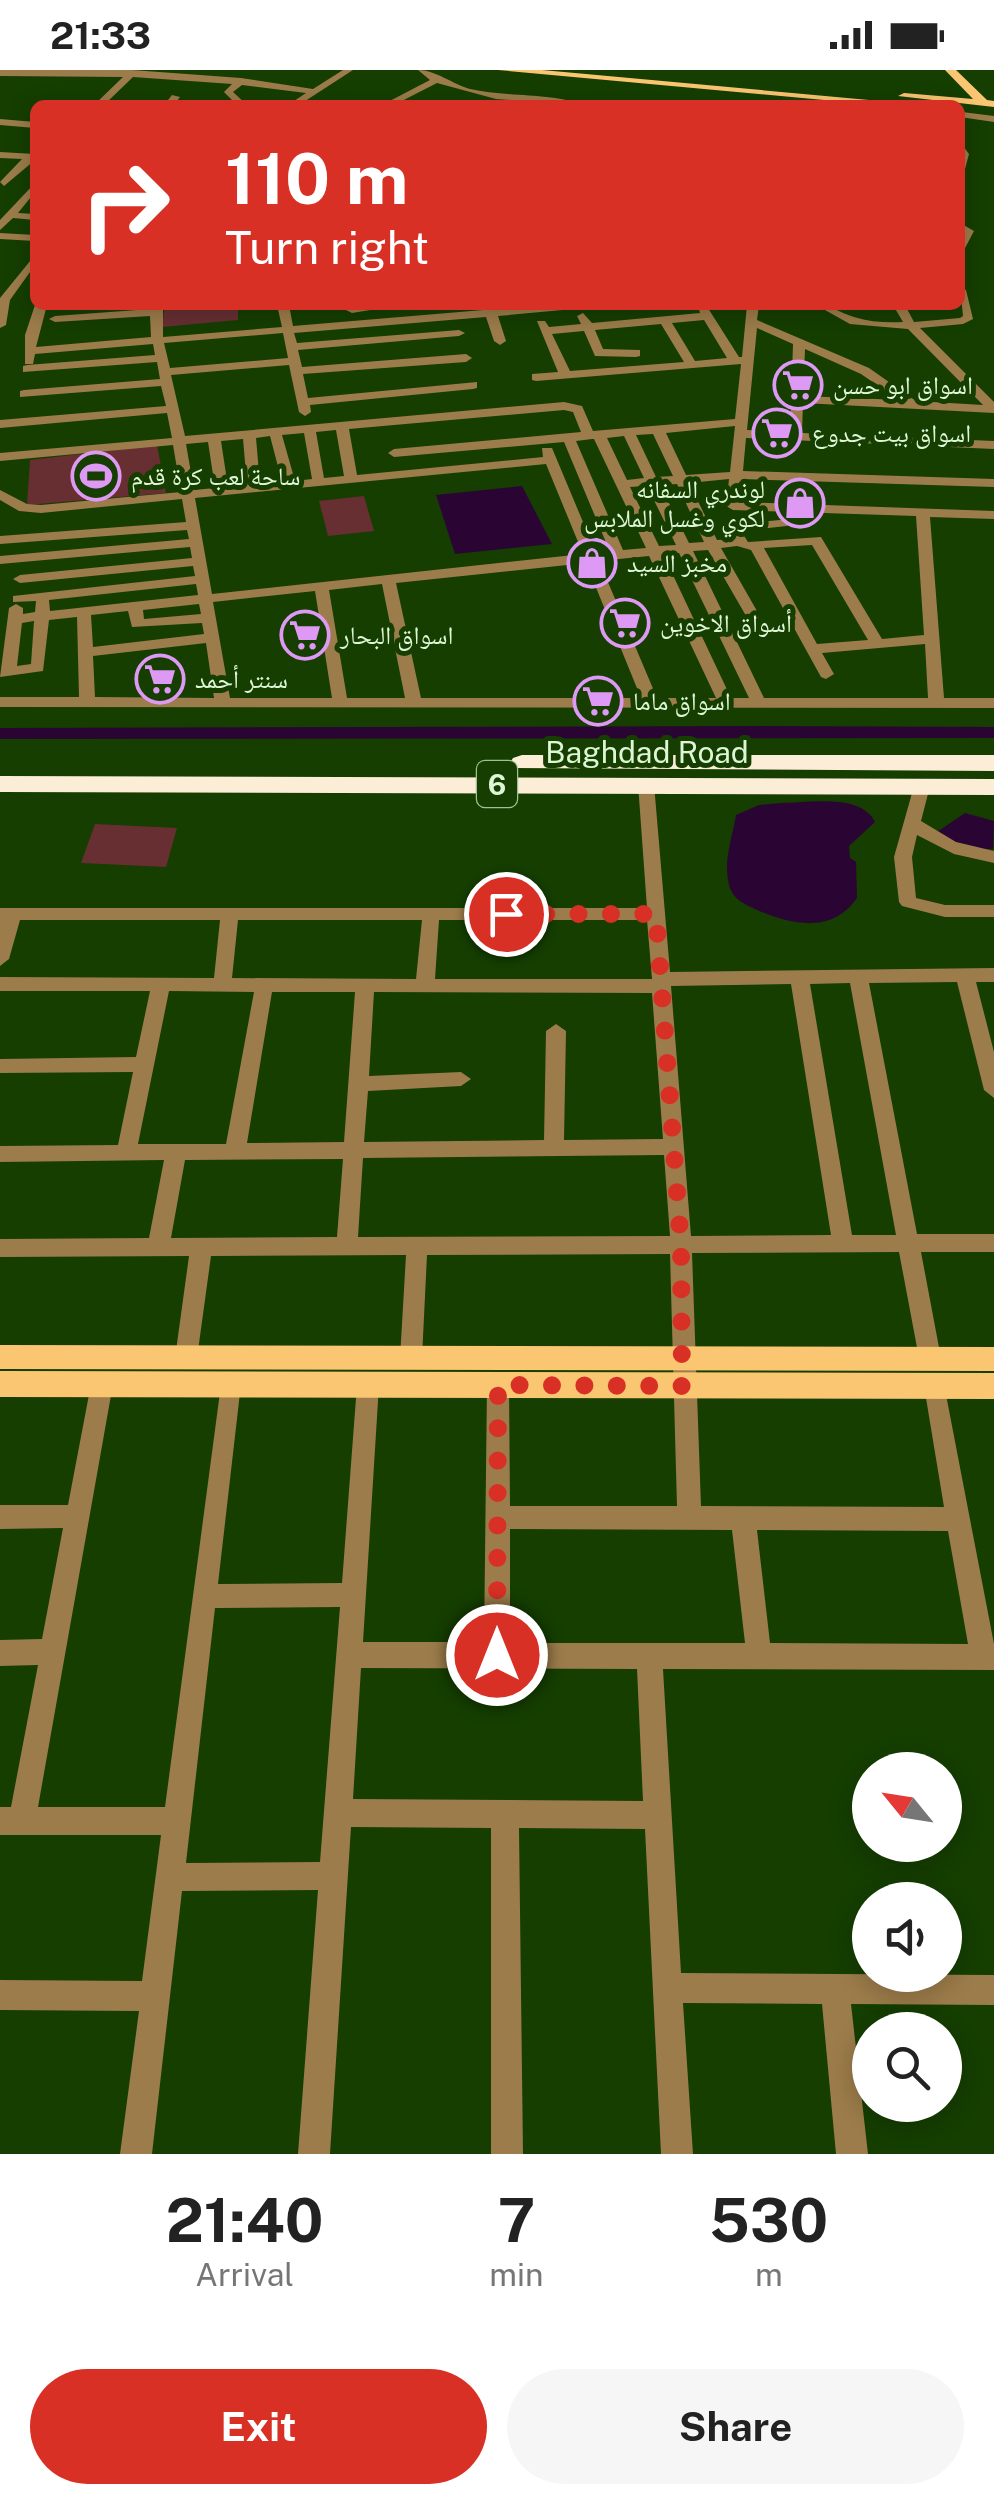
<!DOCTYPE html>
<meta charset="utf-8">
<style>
body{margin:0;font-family:"Public Sans","Noto Naskh Arabic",sans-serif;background:#f6f6f6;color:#222;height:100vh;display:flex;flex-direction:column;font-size:38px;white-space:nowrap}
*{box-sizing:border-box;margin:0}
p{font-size:32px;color:#767676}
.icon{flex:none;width:55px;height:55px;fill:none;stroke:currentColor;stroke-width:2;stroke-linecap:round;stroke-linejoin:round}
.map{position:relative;height:2084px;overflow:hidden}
.side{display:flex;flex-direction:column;background:#fff;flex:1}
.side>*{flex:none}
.banner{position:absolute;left:30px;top:30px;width:935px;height:210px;border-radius:15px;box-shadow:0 5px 25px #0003;background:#d93025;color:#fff;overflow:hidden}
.needle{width:65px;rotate:300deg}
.buttons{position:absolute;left:852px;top:1682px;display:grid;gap:20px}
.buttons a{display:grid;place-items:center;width:110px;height:110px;border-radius:50%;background:#fff;box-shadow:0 5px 25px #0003;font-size:50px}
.pin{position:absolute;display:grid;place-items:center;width:85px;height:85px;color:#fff;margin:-42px;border:5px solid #fff;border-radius:50%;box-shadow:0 2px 10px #0007}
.me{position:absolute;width:110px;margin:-55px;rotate:0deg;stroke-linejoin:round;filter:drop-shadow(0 0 8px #0008)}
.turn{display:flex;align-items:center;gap:35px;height:210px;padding:0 30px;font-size:45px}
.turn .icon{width:130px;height:130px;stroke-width:2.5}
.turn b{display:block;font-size:70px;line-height:85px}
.eta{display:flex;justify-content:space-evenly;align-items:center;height:170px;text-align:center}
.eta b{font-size:60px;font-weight:700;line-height:70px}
.primary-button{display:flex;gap:20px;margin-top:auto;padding:20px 30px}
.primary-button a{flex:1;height:115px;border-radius:60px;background:#d93025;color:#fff;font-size:40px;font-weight:700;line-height:115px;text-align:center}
.primary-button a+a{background:#f6f6f6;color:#222}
.status{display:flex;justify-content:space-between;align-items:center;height:70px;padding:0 50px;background:#fff;direction:ltr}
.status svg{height:28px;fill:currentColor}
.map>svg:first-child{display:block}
</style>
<div class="status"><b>21:33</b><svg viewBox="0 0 49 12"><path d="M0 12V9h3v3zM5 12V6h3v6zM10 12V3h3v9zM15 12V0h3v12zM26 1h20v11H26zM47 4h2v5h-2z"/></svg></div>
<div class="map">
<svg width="994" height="2084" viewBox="0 0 994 2084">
<rect width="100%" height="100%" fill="#153e00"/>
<!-- green -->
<g fill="#672f32">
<path d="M165,235h73v15l-76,7z"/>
<path d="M157,375l9,48 -139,12 3,-45z"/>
<path d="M364,426l10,35 -46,5 -9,-35z"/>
<path d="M95,754l82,4 -11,39 -85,-4z"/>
</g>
<!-- water -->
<g fill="#2a0534">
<path d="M522,416l30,58 -97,10 -19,-59z"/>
<path d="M753,656l241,1v11l-994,1v-11z"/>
<path d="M781,733c28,0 80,-10 94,19l-26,24 1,12 6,4 1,36c-25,36 -65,27 -100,12 -12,-6 -24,-10 -28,-25 -6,-26 3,-45 7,-70l23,-10z"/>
<path d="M965,743l29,8 -1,28h-19l-40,-15z"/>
</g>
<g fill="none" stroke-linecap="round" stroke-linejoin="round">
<!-- minor -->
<g fill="#9c7c4a" fill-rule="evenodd">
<path d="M0,0h132l109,8 72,11 30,-19h10l-54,35h-11l18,-12 -64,-8 -9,7 14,13h-10l-13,-13 8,-8 -99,-7 -29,28h-10l29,-28 -123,-1z"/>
<path d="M418,0c17,0 35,14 52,19 34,8 85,4 113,16l-87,-6 -59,-16 -43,22h-12l48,-25z"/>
<path d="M172,25l8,2 -6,8h-10z"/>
<path d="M779,32h41l5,3h-51z"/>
<path d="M962,42l32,4v6l-34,-5z"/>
<path d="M0,49l35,3v6l-35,-3z"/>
<path d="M960,72l9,12 -4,15 -5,3z"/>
<path d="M0,82l35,2v6l-31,26 -4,-4 22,-23 -22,-1z"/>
<path d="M35,113v9l-17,21 17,1v6l-22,-2 -13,12v-10z"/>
<path d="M960,153l14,8 -10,19 -4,1 3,-19z"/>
<path d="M0,163l35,2v6l-35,-2z"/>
<path d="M35,185v10l-25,35 -4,25 -6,3v-30z"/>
<path d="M960,217l6,3 7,29 -10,5 -43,4 74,74v11l-191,-10 -1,30 192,8v8l-248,-11 -3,33 251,8v8l-252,-8 -2,23 254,9v8l-64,-2 14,181h50v10l-994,-1v-10h79l-2,-80 -28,3 -6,51 -43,6 9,-69 7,-4 7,4v6l12,-2 1,-11 -23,1v-6l182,-20 -2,-10 -173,17 -7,-4 7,-4 172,-17 -2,-11 -190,17v-8l189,-17 -2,-9 -187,14v-8l186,-14 -4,-23 -141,14 -22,-2 -19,-11v-10l27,14 14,1 140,-13 -8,-47 -173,16v-8l172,-15 -5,-25 -167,15v-8l166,-14 -5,-20 -141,11v-6l4,-1 136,-11 -3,-17 -134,10v-6l4,-1 128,-10 -2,-11 -118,10 -2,10h-8v-29l10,-30h12l-11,42 115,-10 -1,-21 -95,6 -6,-3 6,-3 96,-7v-4h12v32l119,-10 -5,-22h12l4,21 250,-21h47l-6,3 -86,8 8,25 -6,4 -6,-4 -8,-24 -192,16 3,10 162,-13 6,3 -6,3 -161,14 4,17 164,-13 6,4 -6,4 -163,12 5,24 169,-16v6l-4,1 -163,16 1,7 -6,4 -6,-4 -10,-47 -118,10 14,61 379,-34 18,4 11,25 142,-12 6,-55 -205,17 -4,-1v-6l26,-2 -21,-51h8l4,6 32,-3 -4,-8 6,-3 9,10 108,-10 -2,-8h8l33,52h3l5,-52h12l-2,15 112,48 47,33 67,4 -75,-76 -58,-5 -34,-19c16,0 24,8 38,12 16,5 33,6 49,5l-10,-17h12l9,17 46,-4 3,-2zM704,250l23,38 -32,3 -23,-38zM661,254l23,38 -114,9 -18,-37 32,-3 11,25 41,1 4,-1v-6l-37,-1 -8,-19zM757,258l36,16 -3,88 -43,-2zM283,263l5,25 -118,10 -6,-25zM805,279l56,25 38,26 -96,-4zM564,340l9,2 8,20 -187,17 -6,4 6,4 170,-15 46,110 -14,1 -44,-105h-10l1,9 -186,18 -8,-46zM735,356l-5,46 -44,3 -20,-42zM336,360l8,46 -20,2 -8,-46zM304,363l8,46 -17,2 -13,-46zM653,364l20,42 -17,1 -20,-42zM270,366l12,46 -22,2 -4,-46zM624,366l20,42 -17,2 -20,-42zM243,369l4,46 -19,2 -7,-46zM592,369h2l52,109 -23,2 -47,-109zM208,372l7,46 -21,2 -8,-46zM546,394l37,90 -371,40 -17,-96zM729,409l-3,27 7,4 183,6 8,119 -42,4 -61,-102 -73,5 -7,-11 54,-6 5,-1v-6l-73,7 -2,3 7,11 -15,1 -28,-57zM677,414l27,58 -15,1 -29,-58zM647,416l29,59 -17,1 -29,-59zM812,475l56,95 -51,4 -53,-96zM737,476l14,4 70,127 5,2 8,-5 -12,-21 103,-9 3,54h-164l-71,-147 15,-1 45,78h10l2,-3 -44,-77zM679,483l70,145h-18l-68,-144zM649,486l67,142h-59l-58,-137zM586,493l55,135h-220l-25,-115zM196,514l2,11 -148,16 -1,-11zM382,514l23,114h-58l-18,-108zM315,521l17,107h-102l-17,-96zM199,534l2,10 -57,5 -1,-9zM128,541l4,16 70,-4 2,11 -111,13 -2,-32zM34,551l-3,43 -14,2 5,-43zM206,573l8,55 -119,-1 -2,-41z"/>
<path d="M366,235h35l-49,8 -6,-3z"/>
<path d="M646,709l8,5 16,188 324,-4v14h-18l18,70v46l-10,-8 -27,-108 -88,1 48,251h77v18h-73l20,106 -3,7 -8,3 -8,-3 -3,-7 -20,-106 -207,1 9,253 243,1 -20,-121 3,-7 8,-3 8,3 51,265v26l-331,-1 18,304 313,2v30l-143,-1 17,150h-32l-14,-150 -139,-1 10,151h-32l-16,-325 -126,-1 4,326h-32v-326l-140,-1 -21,327h-32l20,-264 -136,1 -30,263h-32l19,-143 -139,-1v-30l142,1 19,-146h-161v-28h11l27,-142 -38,1v-26l42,-1 21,-111 -63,1v-24h68l23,-121 3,-7 8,-3 8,3 3,7 -75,423h127l57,-430 8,-3 8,3 3,7 -23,200 124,-1 15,-198 3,-7 8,-3 8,3 3,7 -16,257h121l3,-257 3,-7 8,-3 8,3 3,7 1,121h167l-7,-252 -243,1 -5,103 -3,7 -8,3 -8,-3 -3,-7 6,-103 -195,1 -14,102 -3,7 -8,3 -8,-3 -3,-7 14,-102 -189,1v-18l149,-1 15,-78 -164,2v-16l118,-1 15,-73 -133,1v-14l136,-2 14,-66h-150v-14l214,1 6,-58h-200l-11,39 -9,7v-58h647l-9,-124zM238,850h184l-6,59 -184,-1zM439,850h208l5,59h-217zM850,913l46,252h-44l-42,-251zM791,914l40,251 -140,1 -20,-250zM169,921l85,1 -28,152h-88zM272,922h83l-11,150 -97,1zM374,922l278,1 11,146 -99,1 2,-109 -10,-7 -10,7 -2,109 -180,2 4,-51 93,-5 10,-7 -10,-7 -92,4zM664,1085l6,81 -312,1 5,-79zM343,1089l-6,78 -166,1 14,-78zM510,1459l222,1 13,113h-235zM757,1460l191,1 20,113 -198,-1zM340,1537l-20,255 -134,1 29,-255zM361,1598l276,1 6,132 -290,-2z"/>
<path d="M922,711l8,5 -9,35 35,21 38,9v12l-40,-9 -37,-19 -5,22 4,41 29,7h49v12h-49l-43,-11 -3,-4 -5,-45 20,-71z"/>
</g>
<!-- major -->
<g fill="#fbc672" fill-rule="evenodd">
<path d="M498,0h44l382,35h-46z"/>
<path d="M945,0h11l31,30 7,1v6l-96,-11 6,-3 69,6z"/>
<path d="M0,1275l994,2v24l-994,-2z"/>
<path d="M0,1301l994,2v26l-994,-2z"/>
</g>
<!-- highway -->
<g fill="#fcedd6" fill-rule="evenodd">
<path d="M522,685h472v16l-481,-3 -3,-5 3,-5z"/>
<path d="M0,706l994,3v16l-994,-3z"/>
</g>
</g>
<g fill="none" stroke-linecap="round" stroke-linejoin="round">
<!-- route -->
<path stroke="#d93025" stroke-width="18" stroke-dasharray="0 32.4" d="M497,1585l1,-270 184,1 -1,-141 -25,-331h-150"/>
</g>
<!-- icons -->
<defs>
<g id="supermarket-ring" transform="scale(2.5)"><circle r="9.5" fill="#153e00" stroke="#dd99f3" stroke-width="1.5"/><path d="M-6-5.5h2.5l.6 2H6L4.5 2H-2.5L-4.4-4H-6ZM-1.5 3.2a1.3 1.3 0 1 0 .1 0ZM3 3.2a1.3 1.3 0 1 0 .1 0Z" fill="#dd99f3"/></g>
<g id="stadium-ring" transform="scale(2.5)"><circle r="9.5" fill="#153e00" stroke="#dd99f3" stroke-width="1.5"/><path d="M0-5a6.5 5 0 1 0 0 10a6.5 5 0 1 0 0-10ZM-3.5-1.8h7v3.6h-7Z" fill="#dd99f3"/></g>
<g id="shop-ring" transform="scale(2.5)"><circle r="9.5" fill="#153e00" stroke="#dd99f3" stroke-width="1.5"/><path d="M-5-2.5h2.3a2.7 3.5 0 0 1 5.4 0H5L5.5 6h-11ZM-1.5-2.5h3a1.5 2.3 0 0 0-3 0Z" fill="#dd99f3"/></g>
</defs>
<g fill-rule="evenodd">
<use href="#supermarket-ring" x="798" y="315"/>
<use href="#supermarket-ring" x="777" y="363"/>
<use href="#stadium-ring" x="96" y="406"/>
<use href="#shop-ring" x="800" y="433"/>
<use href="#shop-ring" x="592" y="493"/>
<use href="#supermarket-ring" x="625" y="553"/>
<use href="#supermarket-ring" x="305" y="565"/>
<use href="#supermarket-ring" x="160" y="609"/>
<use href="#supermarket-ring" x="598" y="631"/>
</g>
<g text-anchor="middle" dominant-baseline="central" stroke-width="10" stroke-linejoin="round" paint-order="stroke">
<!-- far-poi labels -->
<g font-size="25" fill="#def6d5" stroke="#153e00" text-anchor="start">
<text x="833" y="315">اسواق ابو حسن</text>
<text x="812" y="363">اسواق بيت جدوع</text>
<text x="131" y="406">ساحة لعب كرة قدم</text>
<text x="765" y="419" text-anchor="end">لوندري السفانه<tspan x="765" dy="29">لكوي وغسل الملابس</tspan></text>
<text x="627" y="493">مخبز السيد</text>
<text x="660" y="553">أسواق الاخوين</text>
<text x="340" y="565">اسواق البحار</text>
<text x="195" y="609">سنتر أحمد</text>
<text x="633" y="631">اسواق ماما</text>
</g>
<!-- shield labels -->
<rect fill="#153e00" stroke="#a2bf95" stroke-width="2.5" x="477" y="691" width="40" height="46" rx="8"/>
<g font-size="28" font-weight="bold" fill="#def6d5">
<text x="497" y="714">6</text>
</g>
<!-- street labels -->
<g font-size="30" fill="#def6d5" stroke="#153e00">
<text x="647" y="682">Baghdad Road</text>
</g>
</g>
</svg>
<div class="buttons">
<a><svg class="needle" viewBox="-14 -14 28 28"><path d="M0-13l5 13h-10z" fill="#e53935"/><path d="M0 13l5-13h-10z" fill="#767676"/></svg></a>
<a><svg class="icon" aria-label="sound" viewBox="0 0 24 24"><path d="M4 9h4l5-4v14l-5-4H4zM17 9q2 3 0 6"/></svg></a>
<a><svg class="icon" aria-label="search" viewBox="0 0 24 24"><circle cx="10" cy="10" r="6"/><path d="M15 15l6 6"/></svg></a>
</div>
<div class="pin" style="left:506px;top:844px;background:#d93025"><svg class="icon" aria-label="arrive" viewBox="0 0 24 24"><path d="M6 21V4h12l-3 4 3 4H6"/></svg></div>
<svg class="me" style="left:497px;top:1585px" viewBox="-20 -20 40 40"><circle r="17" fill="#d93025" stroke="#fff" stroke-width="3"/><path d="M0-11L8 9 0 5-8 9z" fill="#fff"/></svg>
<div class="banner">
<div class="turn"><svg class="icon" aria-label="right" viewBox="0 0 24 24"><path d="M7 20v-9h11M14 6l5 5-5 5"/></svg><div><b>110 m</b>Turn right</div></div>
</div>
</div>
<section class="side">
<div class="eta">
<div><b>21:40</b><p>Arrival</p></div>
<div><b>7</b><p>min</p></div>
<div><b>530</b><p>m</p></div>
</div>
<div class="primary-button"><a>Exit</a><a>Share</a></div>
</section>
